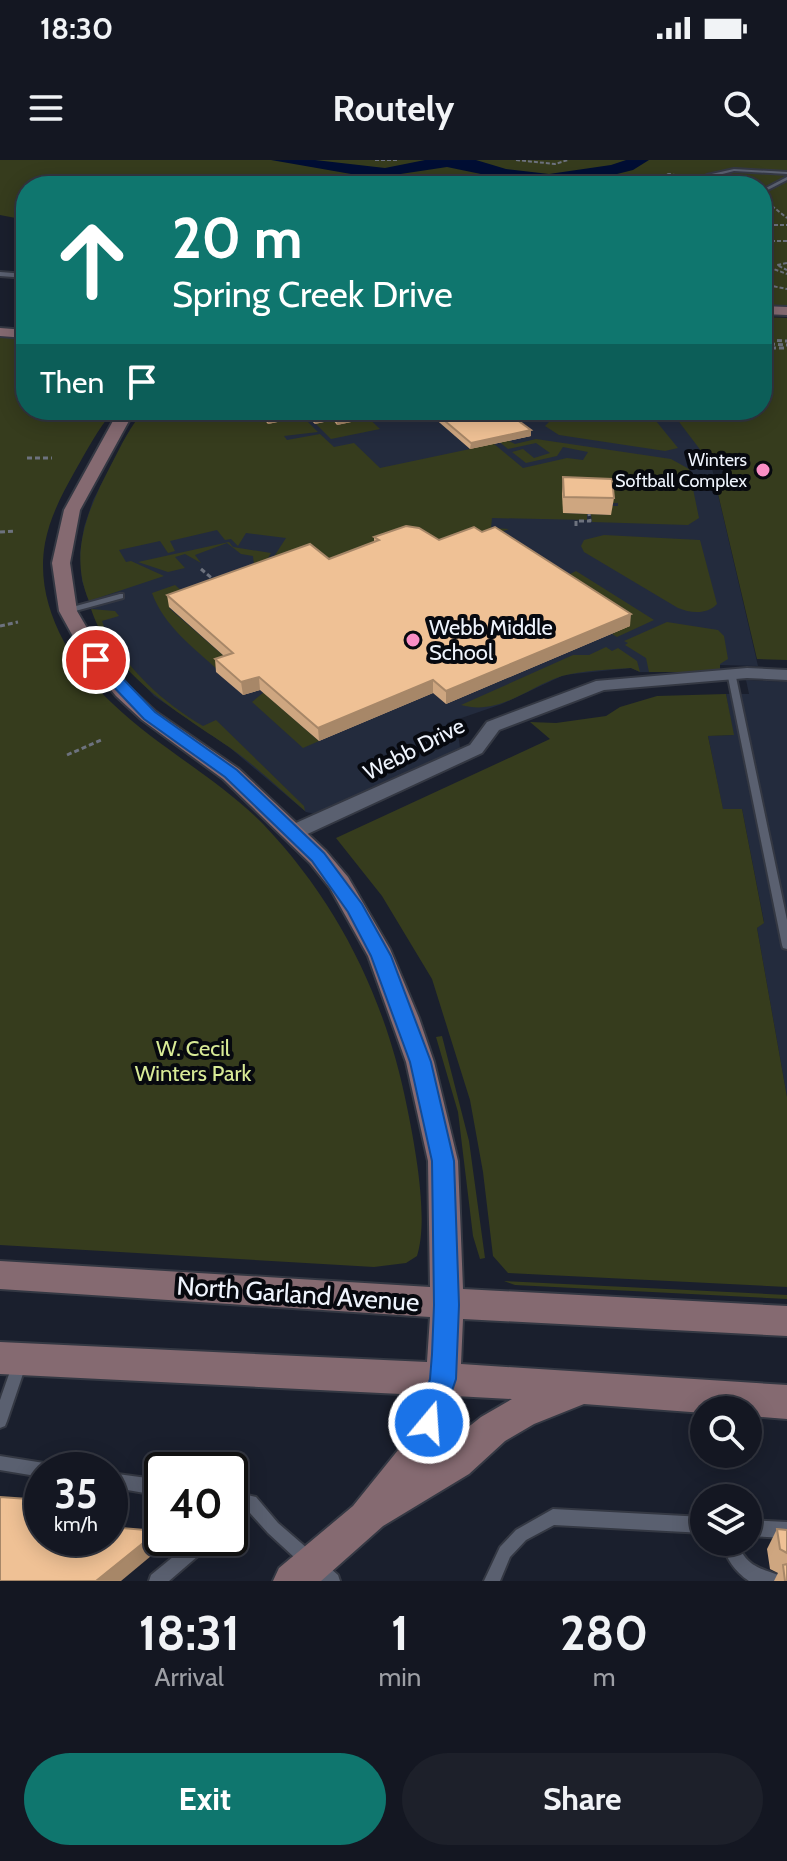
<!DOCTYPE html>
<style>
body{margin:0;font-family:Cabin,sans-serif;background:#1d202a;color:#f1f3f6;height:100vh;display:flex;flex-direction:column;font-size:30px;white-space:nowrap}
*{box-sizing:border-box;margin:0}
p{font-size:26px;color:#9d9fa5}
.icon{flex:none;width:44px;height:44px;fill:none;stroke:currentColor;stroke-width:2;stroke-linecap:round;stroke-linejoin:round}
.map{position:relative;height:1421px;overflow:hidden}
.side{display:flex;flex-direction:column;background:#141722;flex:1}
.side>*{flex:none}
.guide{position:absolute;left:16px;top:16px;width:756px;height:244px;border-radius:32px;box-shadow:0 4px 20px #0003,0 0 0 2px #333640;background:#0f766e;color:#fff;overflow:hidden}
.buttons{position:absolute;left:690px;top:1236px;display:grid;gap:16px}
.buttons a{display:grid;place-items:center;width:72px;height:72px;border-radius:50%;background:#141722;box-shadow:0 4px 20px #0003,0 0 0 2px #333640;font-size:40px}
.speed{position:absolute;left:24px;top:1292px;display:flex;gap:16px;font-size:40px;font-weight:700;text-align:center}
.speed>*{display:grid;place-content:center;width:104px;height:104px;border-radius:50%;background:#141722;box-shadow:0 4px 20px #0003,0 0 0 2px #333640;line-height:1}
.speed small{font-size:20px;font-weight:400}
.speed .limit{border:4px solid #111;border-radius:12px;background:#fff;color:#111}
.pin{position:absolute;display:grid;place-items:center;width:68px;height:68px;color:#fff;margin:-34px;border:4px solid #fff;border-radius:50%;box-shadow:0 2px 8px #0007}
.me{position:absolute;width:88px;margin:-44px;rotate:18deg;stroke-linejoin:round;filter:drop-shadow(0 0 6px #0008)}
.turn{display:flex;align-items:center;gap:28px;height:168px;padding:0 24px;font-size:36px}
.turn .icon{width:104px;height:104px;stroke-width:2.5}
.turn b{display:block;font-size:56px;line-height:68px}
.then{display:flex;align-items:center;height:76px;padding:0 24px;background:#0003;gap:16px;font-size:30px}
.eta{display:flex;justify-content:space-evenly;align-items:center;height:136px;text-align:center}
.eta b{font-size:48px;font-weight:700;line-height:56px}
.primary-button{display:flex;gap:16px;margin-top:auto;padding:16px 24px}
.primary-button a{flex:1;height:92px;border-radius:48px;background:#0f766e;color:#fff;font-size:32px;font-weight:700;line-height:92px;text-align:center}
.primary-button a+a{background:#1d202a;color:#f1f3f6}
.status{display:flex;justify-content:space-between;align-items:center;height:56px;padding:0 40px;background:#141722;direction:ltr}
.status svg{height:22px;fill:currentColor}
header{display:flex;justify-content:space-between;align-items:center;height:104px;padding:0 24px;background:#141722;font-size:36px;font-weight:700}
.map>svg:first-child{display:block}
</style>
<div class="status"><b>18:30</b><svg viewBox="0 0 49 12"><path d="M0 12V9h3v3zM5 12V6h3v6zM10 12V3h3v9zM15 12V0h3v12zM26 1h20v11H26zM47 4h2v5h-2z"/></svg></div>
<header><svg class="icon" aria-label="menu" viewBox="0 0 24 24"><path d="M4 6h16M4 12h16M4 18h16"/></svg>Routely<svg class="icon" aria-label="search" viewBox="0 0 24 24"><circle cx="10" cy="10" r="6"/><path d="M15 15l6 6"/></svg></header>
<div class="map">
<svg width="787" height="1421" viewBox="0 0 787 1421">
<rect width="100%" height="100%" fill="#1a1f2d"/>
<!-- built -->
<g fill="#232b3d">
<path d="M145,250h525l40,50 48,206 -38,-1v7h-80l-9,-4 -67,7 -62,29 -55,19 11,10 2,15 -125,58 -20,8 -9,-2 -77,-65 -75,-51 -37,-41 -23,-40 -12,-34 -2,-28 4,-26 9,-27 34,-65z"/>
<path d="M746,520l41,2v415l-30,-169 7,-6 -22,-113 -19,1 -15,-74 25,-1 -7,-41h23z"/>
</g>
<!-- green -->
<g fill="#363c1d">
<path d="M0,0h787v147l-25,-1v-120h-736v34l-26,-5z"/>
<path d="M762,157l25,1v342l-30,-1 -42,-178 12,-12 -16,-5 -41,-54h92z"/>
<path d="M0,177h26v73h88c-16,19 -27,40 -39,61 -13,23 -25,46 -30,72 -11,61 25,121 68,161 47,45 105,74 151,121 75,79 122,175 143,282 8,39 22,112 10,149l-11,7 -32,4 -374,-22z"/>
<path d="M145,250h97l8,9 53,-2 15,15 -34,4 3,4 33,-6 14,13 20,-4 26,25 90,-19 17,-11 36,30 44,-10 16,2 5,-8 -25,-5 -6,9 -31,7 -14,-11 11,-3 11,9 16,-5 -14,-10 -28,6 -28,-23 35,18 21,-5 135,20 18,10 10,49 -11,7 -96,-3 -1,-8 20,1v-9h7v-3h-8l-47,10 24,1v6l-95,-2 -1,10 18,1 -32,12 -102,8 -111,23 22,-34 -40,-5 -8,13 -7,-7 -6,1 -8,-10 -47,11 5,10 -7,2 -8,-12 -41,9 7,12 5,-1 33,15 -75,25c-21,-49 0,-94 23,-138 10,-19 18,-37 33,-53z"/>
<path d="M585,250h62l31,38 -13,3 -106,-16 -14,-9 9,-9z"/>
<path d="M364,254l16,15 -49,10 -15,-15 17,-4 5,5z"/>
<path d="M604,375l96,5 17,64c-10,11 -27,9 -39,4l-94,-56 -3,-6 3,-6z"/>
<path d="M229,382l4,5 38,6 -10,17 -7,-5 -1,-9 -12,-2 -14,-11 -32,12 6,8 -16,-9 -10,3 10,11 -17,4 -30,-10z"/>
<path d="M576,411l78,49 -37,17 -5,-3 17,-9 -71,-45z"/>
<path d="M175,425l16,14 -22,9 65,57 -15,6c-26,-24 -55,-45 -67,-78z"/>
<path d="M91,449l24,2 4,5 -17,5 2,6c22,41 59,76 99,99l13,-6 88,86 1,5c-25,-22 -49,-45 -76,-64 -54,-37 -116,-72 -138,-138z"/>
<path d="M667,462l51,8 6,6 4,23 -8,5v8h-71l-3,-14 -21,-13 3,-2 -4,-2z"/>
<path d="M606,487l6,4 6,-3 19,13 3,11 -9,-4c-20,1 -50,3 -69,8 -34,11 -63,40 -101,29l112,-50h16z"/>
<path d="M264,532l2,3 53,46 -16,7 -51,-46z"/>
<path d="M726,534l8,41 -26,1 15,73h19l22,114 -7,5 30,169v190l-279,-14 -15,-17 -10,-84 -13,-72 -38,-121 -50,-83 -46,-58 214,-99 -20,-17 26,1 50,-7 14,-9 37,-11z"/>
<path d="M442,876l27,105 16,117 -5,1 -7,-23 -15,-124 -22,-75z"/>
<path d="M504,1121l283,14v4l-272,-14z"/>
</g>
<!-- water -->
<path fill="#000e34" d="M271,0h44l70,8 40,-8h51l30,9 43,5 62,-9 15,-5h23l-16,10 -16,4 -93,9 -77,-16 -73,11z"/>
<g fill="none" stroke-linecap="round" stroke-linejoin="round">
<!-- lane casing -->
<g stroke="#343843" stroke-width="4">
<g id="lane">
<path d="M734,9l53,3v2l-53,-3 -23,6 2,9h-4l-2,-11z"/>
<path d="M787,17v3l-25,13v-3z"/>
<path d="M0,112l26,2v4l-26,-2z"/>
<path d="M120,434h3v4l-55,15 -4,-2 1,-2z"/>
<path d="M732,514l4,3 51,243v29l-4,-1 -1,-3 -54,-268z"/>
<path d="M20,1195l5,2 2,5 -20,59 -2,5 -5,2v-28l15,-43z"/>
<path d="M0,1296l44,7 5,2 2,5h-9v7l-42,-7z"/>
<path d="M110,1313l52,7v16l-52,-9z"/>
<path d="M230,1331l26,6 22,26 60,52 2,6h-20l-52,-48 -18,-20 -15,11 -5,3v-18l3,-2h-3z"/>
<path d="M553,1349l151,8v16l-150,-8 -28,15 -16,17 -10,24h-16l16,-34 16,-17z"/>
<path d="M748,1360l39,2v16l-39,-2z"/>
<path d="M196,1378h20l-3,5 -44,38h-20l2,-6z"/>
<path d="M721,1382h16c9,23 19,25 41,33l2,6h-31c-15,-10 -22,-22 -28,-39z"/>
</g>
</g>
<!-- street casing -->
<g stroke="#343843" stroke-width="4">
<path id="street" d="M747,508l40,2v10l-40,-2 -143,12 -105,40 -17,23 -181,84h-14l-3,-5 3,-5 183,-82 17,-23 109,-41z"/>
</g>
<!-- secondary casing -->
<g stroke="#343843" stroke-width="4">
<g id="secondary">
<path d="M762,146l25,1v8l-25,-1z"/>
<path d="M0,168l26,2v8l-26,-2z"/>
<path d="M119,250h16l-55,100 -10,53 7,48 27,46 26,31 26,24 83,57 87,82 22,26 42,72 29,69 15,44 24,99 5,128 324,17v30l-324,-17 -2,45 326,21v34l-39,-3v-6h-44v3l-120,-9 -50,20 -29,17 -36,33 -86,52 -62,55h-48l6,-13 74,-62 54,-67 14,-44 -421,-21v-32l427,20 3,-45 -430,-28v-28l430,26 -2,-126 -22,-99 -38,-106 -38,-68 -20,-25 -87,-84 -81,-59 -26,-24 -30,-36 -27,-49 -7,-48 12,-53zM455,1236l57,3 -31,18 -44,35z"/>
</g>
</g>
<!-- path-far1 -->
<g stroke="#6d727e" stroke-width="2" stroke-dasharray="4 2" stroke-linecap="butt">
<path d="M375,0h23"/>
<path d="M516,0l39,4 13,-4"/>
<path d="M655,26l-3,-8 17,-4 29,5"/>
<path d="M767,42l20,16"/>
<path d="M762,65h25"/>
<path d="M787,81h-24l8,6 -8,18 24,9"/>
<path d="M787,103l-10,2 10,5"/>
<path d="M773,132l-8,-2 7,-4 15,3"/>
</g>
<!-- path -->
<g stroke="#6d727e" stroke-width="3" stroke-dasharray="5 3" stroke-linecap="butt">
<path d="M769,180l18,1"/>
<path d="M770,184l17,1"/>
<path d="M771,188h16"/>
<path d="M558,250l3,2"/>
<path d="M27,298h25"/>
<path d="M576,366v-5h14l-1,-7"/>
<path d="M0,372l16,-1"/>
<path d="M201,409l14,12"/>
<path d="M0,466l18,-4"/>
<path d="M67,595l34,-15"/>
</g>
<!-- lane -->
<use href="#lane" fill="#5a6070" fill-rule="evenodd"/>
<!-- street -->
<use href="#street" fill="#5a6070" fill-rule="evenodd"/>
<!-- secondary -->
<use href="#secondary" fill="#856a71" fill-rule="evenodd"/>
</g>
<!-- wall -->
<g fill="#cea680">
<path d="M255,250h153l-71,15 -4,-5 -18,4 -9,-8 -38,8z"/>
<path d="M425,250h89v3l-4,2 21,15v6l-61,13z"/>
<path d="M563,317l51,21 -3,17 -48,-2 -1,-19z"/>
<path d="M374,377l65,3 191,86 -184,78 -13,-11 -114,48 -59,-51 -17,5 -27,-23 -1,-13 9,-3 -55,-49 -2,-12 162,-36 45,-17z"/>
<path d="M777,1369l10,1v51h-13l4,-8 -8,-4 -3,-20z"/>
</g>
<!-- shaded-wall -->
<g fill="#a78768">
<path d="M306,250v6l-38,8v-6z"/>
<path d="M379,250h29l-71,15v-6z"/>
<path d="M508,250h6v3l-9,5v-7z"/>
<path d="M333,254v6l-18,4 -1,-6z"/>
<path d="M531,270v6l-61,13 1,-6z"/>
<path d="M631,454l-1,12 -184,78v-13z"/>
<path d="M259,517l1,13 -17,5 -2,-13z"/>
<path d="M433,520v13l-114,48 -1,-13z"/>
<path d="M158,1371l5,15 -42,35h-25z"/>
</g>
<!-- building -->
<g fill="#efc195" stroke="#a78768" stroke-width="2">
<path d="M260,250h119l-42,9 -4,-5 -19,4 -8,-8 -38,8z"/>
<path d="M432,250h76l-3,1 26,19 -60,13z"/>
<path d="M563,317l49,2 2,19 -50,-1z"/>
<path d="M406,366l13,2 20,12 35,-13 8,5 13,-5 136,87 -185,77 -13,-11 -115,48 -59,-51 -18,5 -26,-23 18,-6 -66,-58 143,-51 19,15 50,-19 -5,-3z"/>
<path d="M0,1337l42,3v38h68v-11l48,4 -62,50h-96z"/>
<path d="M777,1369l10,1v23l-7,-4z"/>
<path d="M787,1404v17h-2l-2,-16z"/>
</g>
<!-- route -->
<path fill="#1a73e8" stroke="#114b97" stroke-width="2" d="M96,495l6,2 53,55 82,58 87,83 38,51 29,52 40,106 23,99 5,144 -3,74 -18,53 -9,4 -10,-4 -4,-9 15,-44 2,-25 2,-49 -2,-144 -22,-99 -39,-106 -23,-44 -36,-51 -87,-84 -81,-58 -53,-56v-6z"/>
<!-- markers -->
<g fill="#fa8fc6" stroke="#07090f" stroke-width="3">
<circle cx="763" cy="310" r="8"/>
<circle cx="413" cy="480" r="8"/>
</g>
<g text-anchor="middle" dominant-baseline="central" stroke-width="8" stroke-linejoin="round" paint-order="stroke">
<!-- far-poi labels -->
<g font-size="18" fill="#eff4fd" stroke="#07090f" text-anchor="end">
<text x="747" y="300">Winters<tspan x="747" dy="21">Softball Complex</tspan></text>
</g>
<!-- poi labels -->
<g font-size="22" fill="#eff4fd" stroke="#07090f" text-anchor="start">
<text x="429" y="467">Webb Middle<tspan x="429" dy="25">School</tspan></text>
</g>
<!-- street labels -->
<g font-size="22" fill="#eff4fd" stroke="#07090f">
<text transform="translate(414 589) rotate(-27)">Webb Drive</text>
</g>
<!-- park labels -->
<g font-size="22" fill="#d8ea96" stroke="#07090f">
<text x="193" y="888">W. Cecil<tspan x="193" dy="25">Winters Park</tspan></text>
</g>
<!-- near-street labels -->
<g font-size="26" fill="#eff4fd" stroke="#07090f">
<text transform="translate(298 1134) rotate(4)">North Garland Avenue</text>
</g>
</g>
</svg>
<div class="buttons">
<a><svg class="icon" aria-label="search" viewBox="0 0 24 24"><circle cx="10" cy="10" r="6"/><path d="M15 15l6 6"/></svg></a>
<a><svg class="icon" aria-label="layers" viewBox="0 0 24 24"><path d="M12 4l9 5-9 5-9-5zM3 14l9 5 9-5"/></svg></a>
</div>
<div class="speed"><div>35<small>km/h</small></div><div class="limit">40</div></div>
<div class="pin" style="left:96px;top:500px;background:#d93025"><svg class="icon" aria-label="arrive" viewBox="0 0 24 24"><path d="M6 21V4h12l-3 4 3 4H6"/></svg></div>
<svg class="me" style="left:429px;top:1263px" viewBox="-20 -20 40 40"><circle r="17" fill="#1a73e8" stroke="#fff" stroke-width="3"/><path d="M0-11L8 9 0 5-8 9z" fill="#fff"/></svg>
<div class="guide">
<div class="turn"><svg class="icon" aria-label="ahead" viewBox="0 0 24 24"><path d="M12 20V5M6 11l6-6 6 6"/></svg><div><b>20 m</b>Spring Creek Drive</div></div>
<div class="then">Then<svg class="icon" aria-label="arrive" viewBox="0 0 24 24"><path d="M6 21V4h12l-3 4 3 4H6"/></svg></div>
</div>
</div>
<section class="side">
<div class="eta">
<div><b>18:31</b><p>Arrival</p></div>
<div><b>1</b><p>min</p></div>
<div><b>280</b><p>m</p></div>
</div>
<div class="primary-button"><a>Exit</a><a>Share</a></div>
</section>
